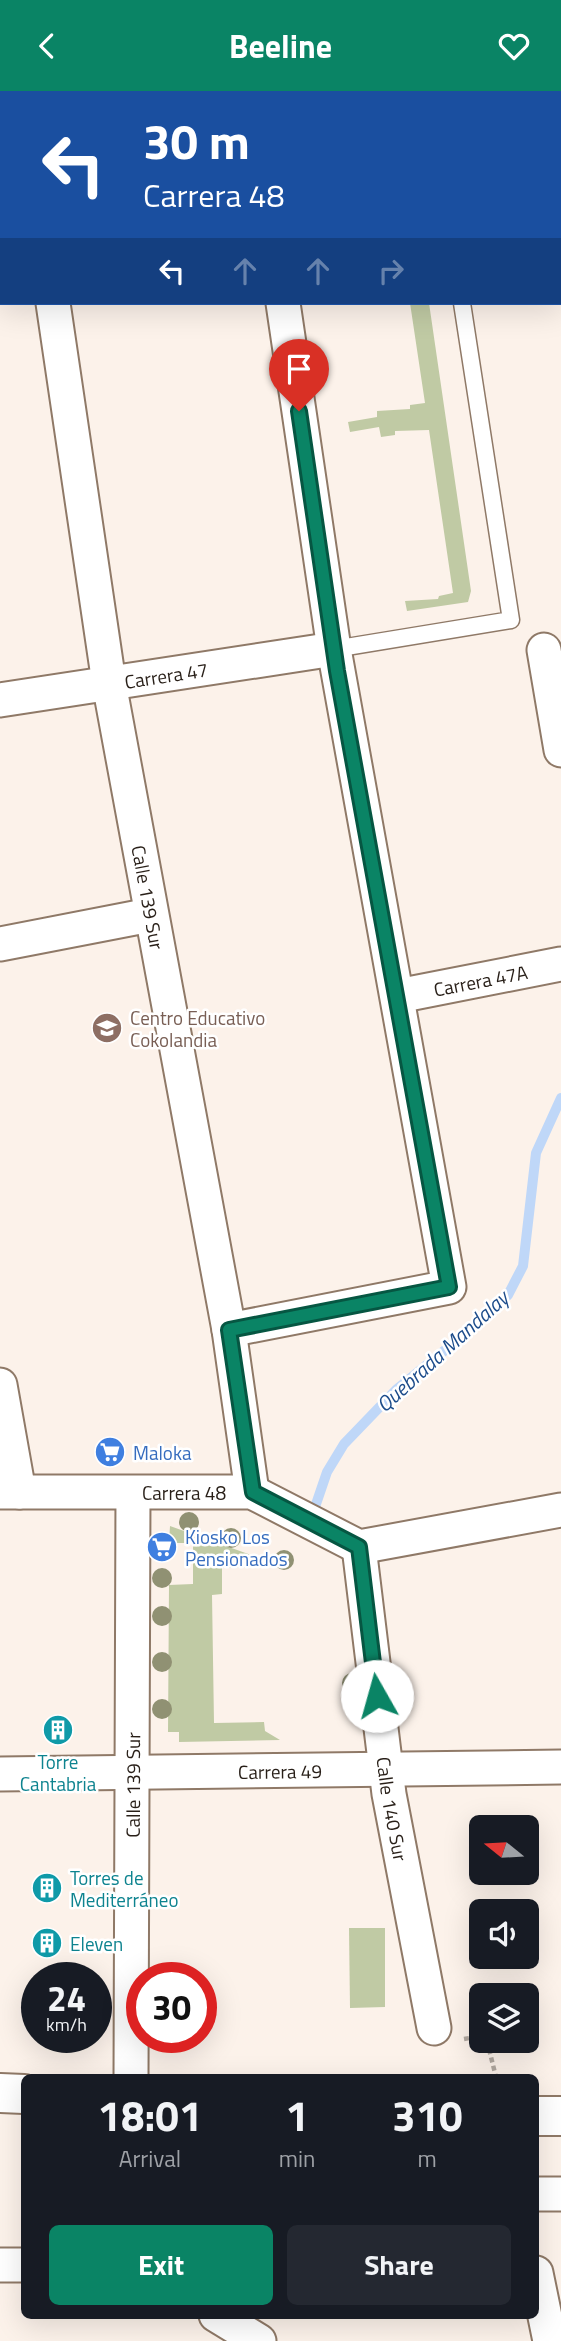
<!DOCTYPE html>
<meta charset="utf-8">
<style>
body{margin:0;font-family:"Titillium Web",sans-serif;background:#242831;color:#f1f3f6;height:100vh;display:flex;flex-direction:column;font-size:26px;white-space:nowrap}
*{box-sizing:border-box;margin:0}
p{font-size:23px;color:#9ea1a6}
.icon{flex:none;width:38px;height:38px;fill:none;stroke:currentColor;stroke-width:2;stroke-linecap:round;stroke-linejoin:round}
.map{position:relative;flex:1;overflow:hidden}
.sheet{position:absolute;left:21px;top:1983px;width:518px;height:245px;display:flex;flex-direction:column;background:#171b24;border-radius:10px;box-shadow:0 7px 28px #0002}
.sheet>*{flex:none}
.top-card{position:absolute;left:0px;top:0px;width:562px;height:214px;box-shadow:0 7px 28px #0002;background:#1a4fa0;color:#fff;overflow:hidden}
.needle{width:46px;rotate:288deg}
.buttons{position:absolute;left:469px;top:1724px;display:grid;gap:14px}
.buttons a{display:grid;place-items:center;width:70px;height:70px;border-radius:10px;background:#171b24;box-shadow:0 7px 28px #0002;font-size:35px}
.speed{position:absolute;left:21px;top:1871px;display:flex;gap:14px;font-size:35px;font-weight:700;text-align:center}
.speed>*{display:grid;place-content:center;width:91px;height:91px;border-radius:50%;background:#171b24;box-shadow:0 7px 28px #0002;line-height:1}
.speed small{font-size:18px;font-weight:400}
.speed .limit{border:10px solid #d22;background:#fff;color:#111}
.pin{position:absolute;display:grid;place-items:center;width:60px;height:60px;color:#fff;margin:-72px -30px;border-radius:50% 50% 50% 0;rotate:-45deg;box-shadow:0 0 7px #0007}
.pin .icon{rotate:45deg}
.me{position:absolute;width:77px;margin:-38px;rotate:353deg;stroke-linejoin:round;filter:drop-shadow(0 0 5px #0008)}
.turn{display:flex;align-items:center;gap:24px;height:147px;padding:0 28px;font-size:32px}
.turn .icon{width:91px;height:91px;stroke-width:2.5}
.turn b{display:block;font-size:49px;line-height:60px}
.lanes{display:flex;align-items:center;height:66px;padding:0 28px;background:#0003;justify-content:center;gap:35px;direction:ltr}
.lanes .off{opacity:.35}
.eta{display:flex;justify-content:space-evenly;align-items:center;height:119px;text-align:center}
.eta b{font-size:42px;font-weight:700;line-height:49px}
.cta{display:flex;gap:14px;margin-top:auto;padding:14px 28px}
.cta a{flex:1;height:80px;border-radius:10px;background:#0a8465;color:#fff;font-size:28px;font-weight:700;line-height:80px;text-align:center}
.cta a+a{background:#242831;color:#f1f3f6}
header{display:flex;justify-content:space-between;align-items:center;height:91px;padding:0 28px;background:#0a8465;color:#fff;font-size:32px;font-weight:700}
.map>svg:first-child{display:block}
</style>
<header><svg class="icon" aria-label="back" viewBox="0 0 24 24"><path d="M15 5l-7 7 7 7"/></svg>Beeline<svg class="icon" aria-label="heart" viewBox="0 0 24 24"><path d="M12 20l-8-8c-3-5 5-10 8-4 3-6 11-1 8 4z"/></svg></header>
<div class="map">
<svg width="561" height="2250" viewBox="0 0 561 2250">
<rect width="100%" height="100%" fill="#fcf2ea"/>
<!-- green -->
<g fill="#c0caa4">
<path d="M410,212h19l42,288 -3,11 -61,9 -2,-10 33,-2 1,-3 14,-3 -24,-163 -34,1v4l-14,2 -2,-10 -29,5 -2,-10 29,-5v-6l33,-2v-4l15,-2z"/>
<path d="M170,1435l87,31 1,10 -36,1v26l-10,1 2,128 50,-1 1,9 15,9 -101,2v-10h-11l1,-147 24,-1v-41h-24z"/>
<path d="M349,1837h36v79l-35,1z"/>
</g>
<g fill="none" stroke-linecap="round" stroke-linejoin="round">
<!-- stream -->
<path stroke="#bfd7f8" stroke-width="10" d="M314,1419l13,-38 17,-28 52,-54 91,-74 21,-21 15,-29 13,-113 25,-55"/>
<!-- river -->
<g stroke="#bfd7f8" stroke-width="58">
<path d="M480,0l2,2"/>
<path d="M560,81l1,1"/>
</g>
<!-- lane casing -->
<g stroke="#8f7967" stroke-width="19">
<path id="lane" d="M334,558l177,-29 -49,-317"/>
</g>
<!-- street casing -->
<g stroke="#8f7967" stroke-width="37">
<g id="street">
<path id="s1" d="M53,212l56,380 120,647 23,162"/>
<path d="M544,559l17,100"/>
<path id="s2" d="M0,609l334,-51"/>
<path d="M0,853l150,-29"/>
<path id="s3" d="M398,905l163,-32"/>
<path d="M229,1239l220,-43 -115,-638 -51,-346"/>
<path d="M0,1294l19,107"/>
<path id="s4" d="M0,1401h252l107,55 202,-37"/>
<path id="s5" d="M359,1456l30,247 45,234"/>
<path id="s6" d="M0,1683l561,-7"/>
<path id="s7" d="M131,1986l2,-583"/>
<path d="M536,2103h25"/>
<path d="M0,2174h24"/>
<path d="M536,2182l14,68"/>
<path d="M216,2224l43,26"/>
</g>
</g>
<!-- secondary casing -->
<g stroke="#8f7967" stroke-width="42">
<g id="secondary">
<path d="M0,2002l24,1"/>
<path d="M536,2025h25"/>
</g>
</g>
<!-- path -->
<g stroke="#b1a8a0" stroke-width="4.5" stroke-dasharray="5 3.5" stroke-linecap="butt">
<path d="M464,1948l17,-3"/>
<path d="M487,1950l9,36"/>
</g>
<!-- lane -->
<use href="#lane" stroke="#fff" stroke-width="16"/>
<!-- street -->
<use href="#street" stroke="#fff" stroke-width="33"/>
<!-- secondary -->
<use href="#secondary" stroke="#fff" stroke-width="38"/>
</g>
<!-- trees -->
<g fill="#909173">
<circle cx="189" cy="1431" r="10"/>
<circle cx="231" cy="1447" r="10"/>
<circle cx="284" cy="1469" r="10"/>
<circle cx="162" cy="1487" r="10"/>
<circle cx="162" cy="1525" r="10"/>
<circle cx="162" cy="1571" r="10"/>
<circle cx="352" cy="1592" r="10"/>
<circle cx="162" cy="1618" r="10"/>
</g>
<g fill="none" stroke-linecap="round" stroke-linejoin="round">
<!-- route casing -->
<g stroke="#065642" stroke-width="18">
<path id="route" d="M299,320l38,260 112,616 -220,43 24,162 106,55 18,149"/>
</g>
<!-- route -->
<use href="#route" stroke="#0a8465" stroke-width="12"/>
</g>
<!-- icons -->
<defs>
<g id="school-disc" transform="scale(1.575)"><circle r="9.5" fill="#8d6e63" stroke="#fff"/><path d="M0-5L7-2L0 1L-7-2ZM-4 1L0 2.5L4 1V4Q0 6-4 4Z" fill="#fff"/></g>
<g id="supermarket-disc" transform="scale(1.575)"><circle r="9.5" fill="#3f7fe0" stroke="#fff"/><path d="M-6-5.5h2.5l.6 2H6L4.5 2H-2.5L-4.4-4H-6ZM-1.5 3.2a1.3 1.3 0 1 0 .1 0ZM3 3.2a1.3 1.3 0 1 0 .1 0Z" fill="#fff"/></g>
<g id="building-disc" transform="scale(1.575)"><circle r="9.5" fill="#0f9aa8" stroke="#fff"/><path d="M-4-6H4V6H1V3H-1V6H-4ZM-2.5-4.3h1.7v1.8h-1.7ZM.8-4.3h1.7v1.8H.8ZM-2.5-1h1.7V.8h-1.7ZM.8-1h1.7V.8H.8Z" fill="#fff"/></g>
</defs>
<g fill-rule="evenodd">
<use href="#school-disc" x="107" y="937"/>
<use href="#supermarket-disc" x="110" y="1361"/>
<use href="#supermarket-disc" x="162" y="1456"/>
<use href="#building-disc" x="58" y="1639"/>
<use href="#building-disc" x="47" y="1797"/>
<use href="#building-disc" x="47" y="1852"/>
</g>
<g text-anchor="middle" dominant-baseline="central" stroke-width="5" stroke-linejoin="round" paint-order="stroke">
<!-- street labels -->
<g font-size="19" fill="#281f18" stroke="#fff">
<text stroke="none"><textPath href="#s2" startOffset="168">Carrera 47</textPath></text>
<text stroke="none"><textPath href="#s1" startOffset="602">Calle 139 Sur</textPath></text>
<text stroke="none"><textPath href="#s3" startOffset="84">Carrera 47A</textPath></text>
<text stroke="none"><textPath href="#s4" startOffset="184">Carrera 48</textPath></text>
<text stroke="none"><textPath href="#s6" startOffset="280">Carrera 49</textPath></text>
<text stroke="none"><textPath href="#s7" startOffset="292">Calle 139 Sur</textPath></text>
<text stroke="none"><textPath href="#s5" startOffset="264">Calle 140 Sur</textPath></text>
</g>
<!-- education labels -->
<g font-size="19" fill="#785e54" stroke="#fff" text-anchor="start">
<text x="130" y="926">Centro Educativo<tspan x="130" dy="22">Cokolandia</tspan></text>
</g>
<!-- shop labels -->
<g font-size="19" fill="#366cbe" stroke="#fff" text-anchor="start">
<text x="133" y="1361">Maloka</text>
<text x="185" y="1445">Kiosko Los<tspan x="185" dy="22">Pensionados</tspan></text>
</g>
<!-- culture labels -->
<g font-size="19" fill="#0d838f" stroke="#fff" text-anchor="start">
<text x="58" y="1670" text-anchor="middle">Torre<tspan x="58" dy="22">Cantabria</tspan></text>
<text x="70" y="1786">Torres de<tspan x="70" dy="22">Mediterráneo</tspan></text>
<text x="70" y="1852">Eleven</text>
</g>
<!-- water labels -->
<g font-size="21" font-style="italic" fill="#1c4c8b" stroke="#fff">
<text transform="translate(442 1260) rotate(-42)">Quebrada Mandalay</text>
</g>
</g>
</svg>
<div class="buttons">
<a><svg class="needle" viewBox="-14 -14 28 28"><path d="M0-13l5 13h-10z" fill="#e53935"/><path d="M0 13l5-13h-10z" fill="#9ea1a6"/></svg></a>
<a><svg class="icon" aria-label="sound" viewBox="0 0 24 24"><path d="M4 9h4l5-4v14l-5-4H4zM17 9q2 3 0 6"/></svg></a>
<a><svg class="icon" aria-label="layers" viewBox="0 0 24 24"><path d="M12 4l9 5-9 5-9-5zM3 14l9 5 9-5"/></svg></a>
</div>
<div class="speed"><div>24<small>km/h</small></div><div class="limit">30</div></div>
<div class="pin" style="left:299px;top:320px;background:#d93025"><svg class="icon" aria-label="arrive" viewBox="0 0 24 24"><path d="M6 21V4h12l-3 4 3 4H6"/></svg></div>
<svg class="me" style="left:377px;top:1605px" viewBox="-20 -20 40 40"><circle r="19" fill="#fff"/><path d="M0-13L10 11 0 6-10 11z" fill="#0a8465"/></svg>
<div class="top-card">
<div class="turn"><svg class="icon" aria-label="left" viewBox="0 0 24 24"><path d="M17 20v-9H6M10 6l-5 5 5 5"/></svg><div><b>30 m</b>Carrera 48</div></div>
<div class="lanes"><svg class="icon" aria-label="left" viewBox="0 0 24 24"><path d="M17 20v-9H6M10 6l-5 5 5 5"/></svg><svg class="icon off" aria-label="ahead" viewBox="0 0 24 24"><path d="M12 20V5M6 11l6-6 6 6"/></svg><svg class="icon off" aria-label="ahead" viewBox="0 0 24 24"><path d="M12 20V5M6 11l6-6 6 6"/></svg><svg class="icon off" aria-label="right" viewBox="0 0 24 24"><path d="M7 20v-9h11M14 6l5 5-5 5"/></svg></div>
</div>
<section class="sheet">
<div class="eta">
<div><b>18:01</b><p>Arrival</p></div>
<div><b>1</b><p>min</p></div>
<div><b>310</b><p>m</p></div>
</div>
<div class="cta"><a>Exit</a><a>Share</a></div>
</section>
</div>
